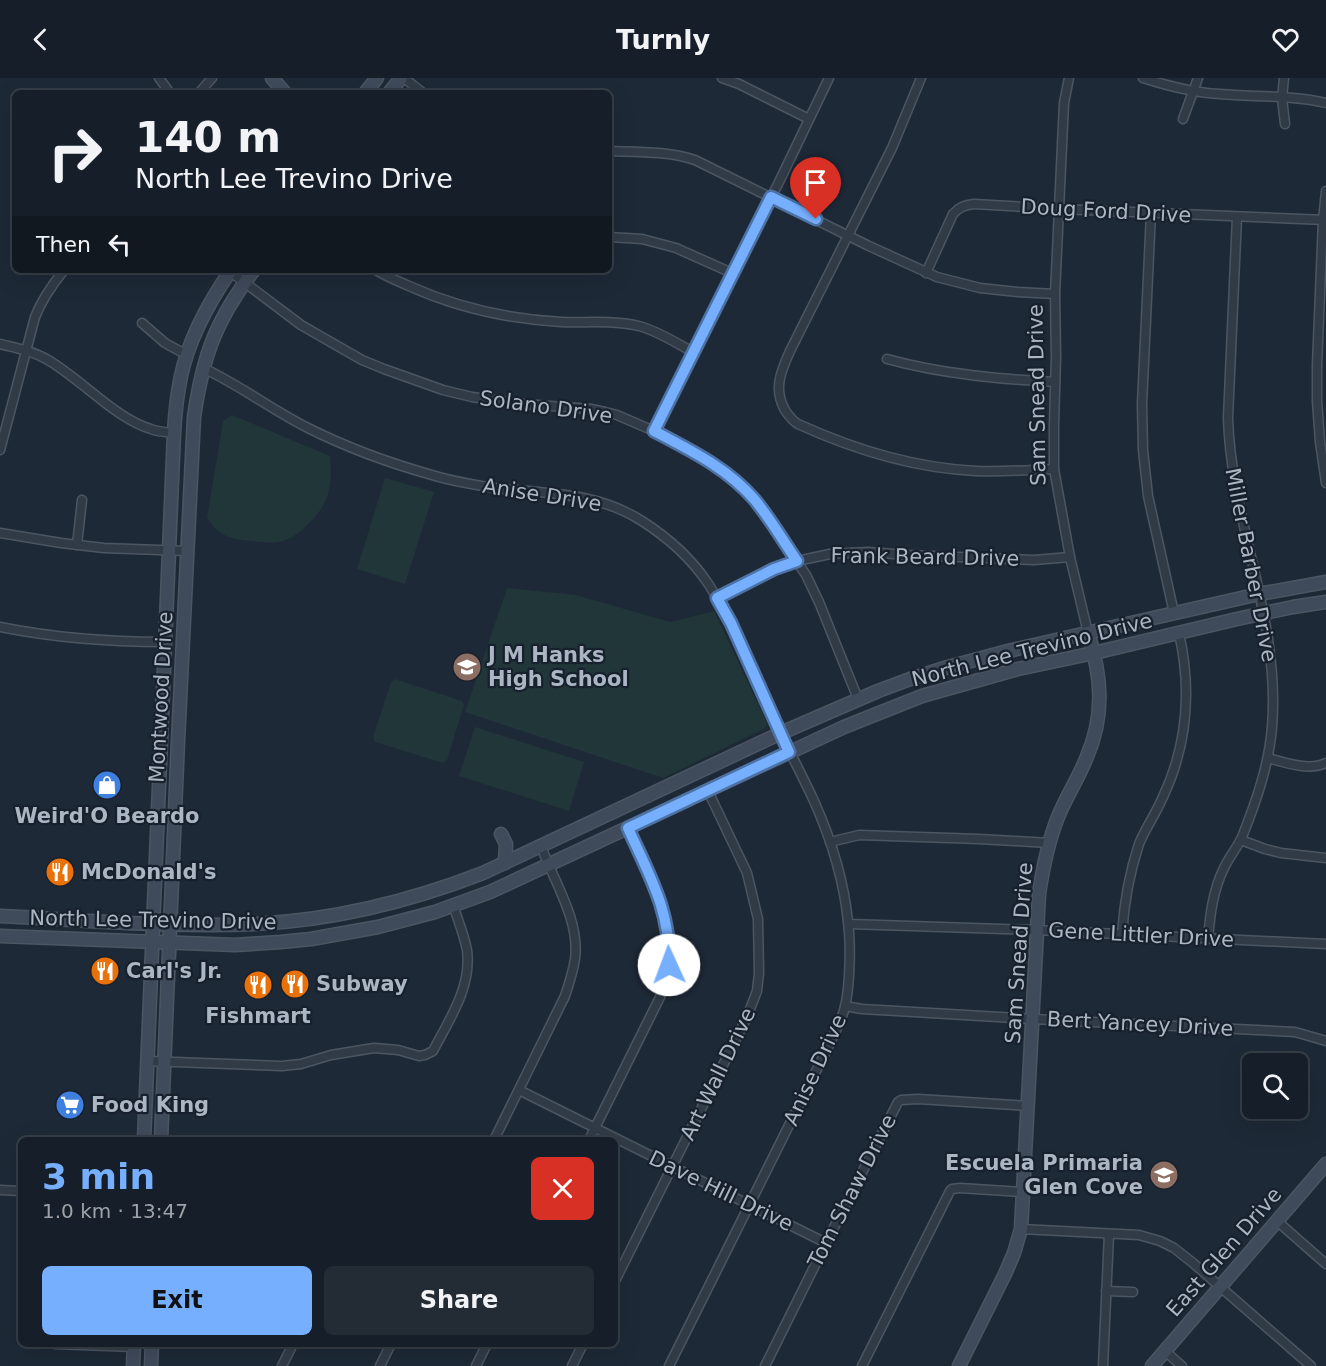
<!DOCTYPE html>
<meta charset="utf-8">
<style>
body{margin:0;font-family:"DejaVu Sans",sans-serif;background:#232c35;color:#f1f3f6;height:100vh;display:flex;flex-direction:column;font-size:22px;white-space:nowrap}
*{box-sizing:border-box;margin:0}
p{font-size:20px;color:#9ea2a8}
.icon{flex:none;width:33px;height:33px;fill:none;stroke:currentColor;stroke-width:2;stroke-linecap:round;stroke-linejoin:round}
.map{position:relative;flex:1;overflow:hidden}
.drawer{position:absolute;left:18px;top:1059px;width:600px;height:210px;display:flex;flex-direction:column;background:#161f29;border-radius:9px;box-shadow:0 6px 24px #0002,0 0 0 2px #353d46}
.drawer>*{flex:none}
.top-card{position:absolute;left:12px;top:12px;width:600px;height:183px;border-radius:9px;box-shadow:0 6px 24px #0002,0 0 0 2px #353d46;background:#161f29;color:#f1f3f6;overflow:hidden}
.controls{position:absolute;left:1242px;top:975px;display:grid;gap:12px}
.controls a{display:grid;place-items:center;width:66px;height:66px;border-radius:9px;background:#161f29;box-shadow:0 6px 24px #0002,0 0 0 2px #353d46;font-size:30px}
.pin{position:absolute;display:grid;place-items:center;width:51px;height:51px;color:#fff;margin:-62px -26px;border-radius:50% 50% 50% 0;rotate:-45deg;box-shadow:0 0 6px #0007}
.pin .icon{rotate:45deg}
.me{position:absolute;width:66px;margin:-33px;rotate:358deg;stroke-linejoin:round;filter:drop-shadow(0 0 4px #0008)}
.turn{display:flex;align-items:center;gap:21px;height:126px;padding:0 24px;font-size:27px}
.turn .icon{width:78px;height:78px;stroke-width:2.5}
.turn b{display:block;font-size:42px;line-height:51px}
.then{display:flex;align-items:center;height:57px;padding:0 24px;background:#0003;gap:12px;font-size:22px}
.round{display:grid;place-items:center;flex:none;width:63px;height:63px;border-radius:9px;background:#232c35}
.summary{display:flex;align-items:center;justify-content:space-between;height:102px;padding:0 24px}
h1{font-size:36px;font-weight:700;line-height:45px;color:#76affe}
.cta{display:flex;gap:12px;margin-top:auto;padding:12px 24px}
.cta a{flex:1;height:69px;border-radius:9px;background:#76affe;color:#111;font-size:24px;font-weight:700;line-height:69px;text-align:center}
.cta a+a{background:#232c35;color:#f1f3f6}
header{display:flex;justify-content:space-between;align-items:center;height:78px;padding:0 24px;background:#161f29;font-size:27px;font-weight:700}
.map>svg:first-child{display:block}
</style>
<header><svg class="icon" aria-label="back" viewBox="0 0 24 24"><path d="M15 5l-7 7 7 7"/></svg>Turnly<svg class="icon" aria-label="heart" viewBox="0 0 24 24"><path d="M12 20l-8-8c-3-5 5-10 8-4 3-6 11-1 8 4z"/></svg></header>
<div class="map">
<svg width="1326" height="1288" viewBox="0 0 1326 1288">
<rect width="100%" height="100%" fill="#1e2937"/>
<!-- green -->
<g fill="#203638">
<path d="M232,337l98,41c2,29 1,46 -21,67 -7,8 -16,15 -26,18 -11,3 -22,1 -33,0 -20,-2 -31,-5 -43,-23l16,-97z"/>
<path d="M385,400l49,14 -29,92 -48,-15z"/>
<path d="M507,510l69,7 94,27 44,-11 53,112 -1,5 -103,50 -198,-66z"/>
<path d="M395,601l67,22 2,4 -17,55 -4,3 -68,-21 -2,-5 18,-55z"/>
<path d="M475,649l109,35 -15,49 -110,-35z"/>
</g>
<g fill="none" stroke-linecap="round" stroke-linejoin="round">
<!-- street casing -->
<g stroke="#4c5663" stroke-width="11">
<g id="street">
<path d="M159,0l11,15"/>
<path d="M404,0l19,15"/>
<path d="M722,0l17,6 70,35"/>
<path d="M921,0l-29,70 -102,203c-9,20 -17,38 -5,59 4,6 7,11 13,14 57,26 115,44 178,47 26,1 52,-1 78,-2"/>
<path d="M1069,0l-5,25 -9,191 1,63 -2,68v44l16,88 18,76"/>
<path d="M1143,0c25,8 50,15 77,16 35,3 71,1 106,9"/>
<path d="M1284,0l-2,20 3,26"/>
<path d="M199,15l13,-15"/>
<path d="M1183,41l15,-41"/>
<path d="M609,73c29,1 58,0 86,9l174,86 68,31 43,11 38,4 37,2"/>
<path d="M1326,113l-3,29 -6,145v36l3,41 6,41"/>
<path d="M1151,135l-9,191 1,46 5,46 26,117"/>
<path d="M609,159l33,2 34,9 56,25"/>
<path d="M228,192l73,55 61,35 22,9 59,21 29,7 52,7 67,5 14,3 12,3 37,16 52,28 33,25 16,16 51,75 13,27 39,97"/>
<path d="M376,192c11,7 22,11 33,16 49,22 99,33 152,36 26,1 53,-2 78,4 19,5 37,17 54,26"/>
<path d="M926,195l27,-59c6,-7 12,-9 21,-10l86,5 266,11"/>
<path d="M142,245l23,20 22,12"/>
<path d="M0,266c16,4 33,7 48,16 33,19 68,59 103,69 7,3 15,3 23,4"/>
<path d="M887,281c55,15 111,20 168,23"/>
<path d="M203,290c37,17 69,42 105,60 40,20 81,35 124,47 23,7 48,11 72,14 48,4 96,5 138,32 25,16 48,36 65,61 13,19 22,40 32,61 13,29 27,57 40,86 11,24 24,48 35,72 17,38 30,80 34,121 3,23 2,63 -3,85 -3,12 -9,23 -14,34l-162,325"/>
<path d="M654,353l78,-158 47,-91 50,-104"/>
<path d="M0,372l35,-133c7,-18 17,-32 29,-47"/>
<path d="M0,455l61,10 43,5 83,3"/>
<path d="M77,467l5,-45"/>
<path d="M717,520l57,-29 23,-8 33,-7 38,-2 39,3 127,5 36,-3"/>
<path d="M0,549c54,11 110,15 165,15"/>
<path d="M1268,680c18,5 41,13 58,5"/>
<path d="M1241,762l24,9 16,4 45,5"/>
<path d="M830,764l29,-7 120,4 70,4"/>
<path d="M849,846l187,6 290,14"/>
<path d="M1122,857c2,-32 7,-61 17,-91 6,-15 16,-29 23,-45 26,-54 30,-108 17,-166"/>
<path d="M1208,861c2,-24 5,-49 16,-71 5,-11 13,-20 18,-31 14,-35 27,-72 30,-110 9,-106 -41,-205 -44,-309l9,-201"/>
<path d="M845,928l17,3 171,10 262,13 31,9"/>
<path d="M147,983l135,5 19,-2 30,-9 43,-7 24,2 21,6 6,-1 8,-4c16,-31 39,-64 34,-101 -3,-15 -9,-30 -14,-45"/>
<path d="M519,1012l307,153"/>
<path d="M494,1062l71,-144c4,-12 8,-24 10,-37 5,-39 -21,-77 -34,-113"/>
<path d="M589,1062l73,-147 7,-28 -1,-33 -7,-29 -33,-75"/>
<path d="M0,1112l21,1"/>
<path d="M1277,1143l49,43"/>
<path d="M1021,1151l118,6 21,6 14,7 19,15 118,103"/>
<path d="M615,1203l132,-264 10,-26 2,-18 -1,-54 -11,-46 -39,-82"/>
<path d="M1106,1213l27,1"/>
<path d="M55,1266l79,3"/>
<path d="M1165,1273l17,15"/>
<path d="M282,1288l11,-22"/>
<path d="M380,1288l11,-22"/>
<path d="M476,1288l11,-22"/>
<path d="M572,1288l11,-22"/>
<path d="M765,1288l61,-123 72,-141 3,-2 17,-1 110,7"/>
<path d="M862,1288l88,-175 2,-2 8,-1 63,4"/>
<path d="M1103,1288l6,-132"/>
</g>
</g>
<!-- secondary casing -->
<g stroke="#4c5663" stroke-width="15">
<g id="secondary">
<path d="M272,0l13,15"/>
<path d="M365,15l12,-15"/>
<path d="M389,15l12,-15"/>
<path d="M501,756l5,10 -1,19"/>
<path d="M0,838c85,4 171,12 256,8 78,-4 155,-23 227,-51l298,-140 97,-42 32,-12 38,-12 60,-16 251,-57 67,-12"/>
<path d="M0,858l235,9 46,-3 30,-3 67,-12 57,-15 55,-20 354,-165 78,-31 96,-27 76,-16 143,-34 56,-12 33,-5"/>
<path d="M144,1062l30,-707c1,-19 3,-38 7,-57 8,-38 28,-74 50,-106"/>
<path d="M161,1062l17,-399 16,-324c9,-62 22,-97 60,-147"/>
<path d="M133,1288l1,-22"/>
<path d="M151,1288l1,-22"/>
<path d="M959,1288l46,-92 9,-21 7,-24 18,-335c4,-27 9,-52 19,-77 8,-20 20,-38 28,-58 19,-43 16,-82 2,-126"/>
<path d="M1152,1288l174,-202"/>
</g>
</g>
<!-- street -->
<use href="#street" stroke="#313b47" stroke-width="8"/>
<!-- secondary -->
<use href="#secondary" stroke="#3f4a5b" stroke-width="12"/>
</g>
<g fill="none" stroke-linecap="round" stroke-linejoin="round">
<!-- route casing -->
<g stroke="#4d72a5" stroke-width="15">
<path id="route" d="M669,887c2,-54 -20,-90 -41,-137l161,-76 -58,-129 -14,-25 57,-29 23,-8c-14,-20 -27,-43 -43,-62 -27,-31 -64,-49 -100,-68l117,-234 45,22"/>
</g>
<!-- route -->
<use href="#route" stroke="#76affe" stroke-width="10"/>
</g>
<!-- icons -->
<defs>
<g id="school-disc" transform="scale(1.5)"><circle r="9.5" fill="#8d6e63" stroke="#17202c"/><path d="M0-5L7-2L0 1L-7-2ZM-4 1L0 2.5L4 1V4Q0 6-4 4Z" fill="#fff"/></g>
<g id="shop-disc" transform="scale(1.5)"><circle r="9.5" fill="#3f7fe0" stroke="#17202c"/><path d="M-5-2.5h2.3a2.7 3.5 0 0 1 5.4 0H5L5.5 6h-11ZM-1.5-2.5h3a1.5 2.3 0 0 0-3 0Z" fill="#fff"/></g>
<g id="restaurant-disc" transform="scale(1.5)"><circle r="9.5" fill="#e8710a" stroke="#17202c"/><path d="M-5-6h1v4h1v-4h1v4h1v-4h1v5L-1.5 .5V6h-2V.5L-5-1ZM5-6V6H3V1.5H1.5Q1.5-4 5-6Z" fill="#fff"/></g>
<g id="supermarket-disc" transform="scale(1.5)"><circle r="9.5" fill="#3f7fe0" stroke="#17202c"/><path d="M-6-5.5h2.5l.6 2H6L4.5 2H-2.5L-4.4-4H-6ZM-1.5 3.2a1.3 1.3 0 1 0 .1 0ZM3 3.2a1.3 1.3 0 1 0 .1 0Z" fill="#fff"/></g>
</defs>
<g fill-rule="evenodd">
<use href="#school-disc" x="467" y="589"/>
<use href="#shop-disc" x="107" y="707"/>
<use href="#restaurant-disc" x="60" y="794"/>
<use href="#restaurant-disc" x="105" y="893"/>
<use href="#restaurant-disc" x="295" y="906"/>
<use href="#restaurant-disc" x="258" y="907"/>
<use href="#supermarket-disc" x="70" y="1027"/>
<use href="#school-disc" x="1164" y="1097"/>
</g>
<g text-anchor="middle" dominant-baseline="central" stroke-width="4.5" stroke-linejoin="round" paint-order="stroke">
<!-- street labels -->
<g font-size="21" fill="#abb6c5" stroke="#17202c">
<text transform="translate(1106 133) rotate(3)">Doug Ford Drive</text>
<text transform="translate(1037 317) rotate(-91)">Sam Snead Drive</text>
<text transform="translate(546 329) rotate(8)">Solano Drive</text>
<text transform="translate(542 417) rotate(9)">Anise Drive</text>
<text transform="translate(925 479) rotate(1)">Frank Beard Drive</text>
<text transform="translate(1251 487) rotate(79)">Miller Barber Drive</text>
<text transform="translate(1032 572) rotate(-14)">North Lee Trevino Drive</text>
<text transform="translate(161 619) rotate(-87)">Montwood Drive</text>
<text transform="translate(153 842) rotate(1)">North Lee Trevino Drive</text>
<text transform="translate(1141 857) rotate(3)">Gene Littler Drive</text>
<text transform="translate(1019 875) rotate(-86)">Sam Snead Drive</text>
<text transform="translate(1140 946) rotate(3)">Bert Yancey Drive</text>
<text transform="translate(815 992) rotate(-65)">Anise Drive</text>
<text transform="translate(718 996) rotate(-64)">Art Wall Drive</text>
<text transform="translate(721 1113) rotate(26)">Dave Hill Drive</text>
<text transform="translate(852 1113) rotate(-63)">Tom Shaw Drive</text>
<text transform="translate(1224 1174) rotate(-49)">East Glen Drive</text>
</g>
<!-- poi labels -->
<g font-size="21" font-weight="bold" fill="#abb6c5" stroke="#17202c" text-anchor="start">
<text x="488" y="577">J M Hanks<tspan x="488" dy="24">High School</tspan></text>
<text x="107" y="738" text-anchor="middle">Weird'O Beardo</text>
<text x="81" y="794">McDonald's</text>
<text x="126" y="893">Carl's Jr.</text>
<text x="316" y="906">Subway</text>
<text x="258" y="938" text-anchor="middle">Fishmart</text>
<text x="91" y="1027">Food King</text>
<text x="1143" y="1085" text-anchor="end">Escuela Primaria<tspan x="1143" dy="24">Glen Cove</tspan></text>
</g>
</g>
</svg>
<div class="controls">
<a><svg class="icon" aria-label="search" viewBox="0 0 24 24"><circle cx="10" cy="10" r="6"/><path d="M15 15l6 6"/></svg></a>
</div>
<div class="pin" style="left:816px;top:141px;background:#d93025"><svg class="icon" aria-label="arrive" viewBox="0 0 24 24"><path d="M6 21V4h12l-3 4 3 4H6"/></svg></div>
<svg class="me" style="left:669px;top:887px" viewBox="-20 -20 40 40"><circle r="19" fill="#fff"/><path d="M0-13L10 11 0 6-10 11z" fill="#76affe"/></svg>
<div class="top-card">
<div class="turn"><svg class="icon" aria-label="right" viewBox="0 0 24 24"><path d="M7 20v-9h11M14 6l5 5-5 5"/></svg><div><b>140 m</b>North Lee Trevino Drive</div></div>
<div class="then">Then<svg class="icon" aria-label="left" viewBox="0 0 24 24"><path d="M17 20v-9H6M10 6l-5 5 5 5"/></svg></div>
</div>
<section class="drawer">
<div class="summary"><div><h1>3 min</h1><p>1.0 km · 13:47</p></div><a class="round" style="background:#d93025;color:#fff"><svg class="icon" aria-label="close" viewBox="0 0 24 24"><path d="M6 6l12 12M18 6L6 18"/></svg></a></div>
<div class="cta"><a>Exit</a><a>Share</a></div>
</section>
</div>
